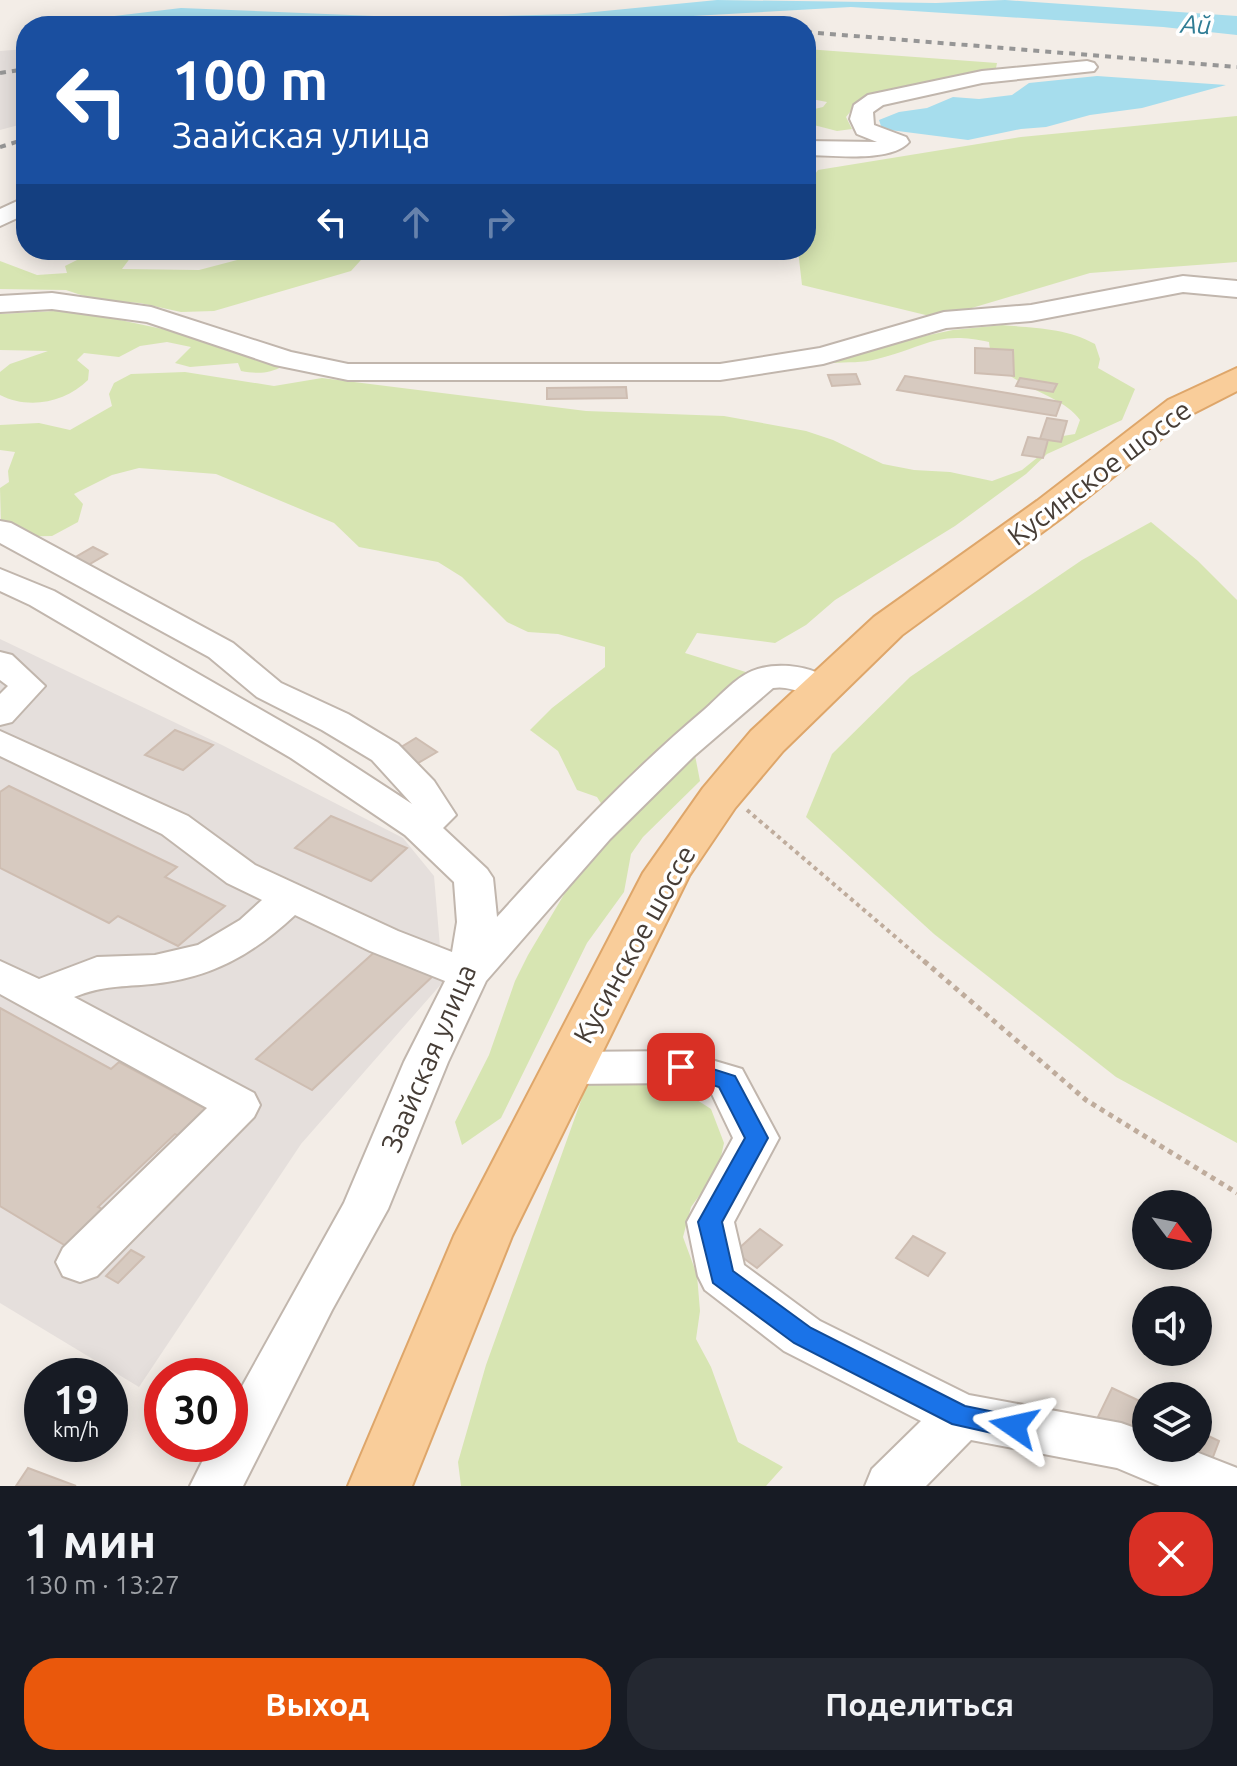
<!DOCTYPE html>
<html lang="ru">
<meta charset="utf-8">
<style>
body{margin:0;font-family:Ubuntu,sans-serif;background:#242831;color:#f1f3f6;height:100vh;display:flex;flex-direction:column;font-size:30px;white-space:nowrap}
*{box-sizing:border-box;margin:0}
p{font-size:26px;color:#9ea1a6}
.icon{flex:none;width:44px;height:44px;fill:none;stroke:currentColor;stroke-width:2;stroke-linecap:round;stroke-linejoin:round}
.map{position:relative;height:1486px;overflow:hidden}
.sheet{display:flex;flex-direction:column;background:#171b24;flex:1}
.sheet>*{flex:none}
.top-card{position:absolute;left:16px;top:16px;width:800px;height:244px;border-radius:32px;box-shadow:0 4px 20px #0003;background:#1a4fa0;color:#fff;overflow:hidden}
.needle{width:52px;rotate:122deg}
.fabs{position:absolute;left:1132px;top:1190px;display:grid;gap:16px}
.fabs a{display:grid;place-items:center;width:80px;height:80px;border-radius:50%;background:#171b24;box-shadow:0 4px 20px #0003;font-size:40px}
.speed{position:absolute;left:24px;top:1358px;display:flex;gap:16px;font-size:40px;font-weight:700;text-align:center}
.speed>*{display:grid;place-content:center;width:104px;height:104px;border-radius:50%;background:#171b24;box-shadow:0 4px 20px #0003;line-height:1}
.speed small{font-size:20px;font-weight:400}
.speed .limit{border:12px solid #d22;background:#fff;color:#111}
.pin{position:absolute;display:grid;place-items:center;width:68px;height:68px;color:#fff;margin:-34px;border-radius:16px;box-shadow:0 4px 12px #0006}
.me{position:absolute;width:88px;margin:-44px;rotate:281deg;stroke-linejoin:round;filter:drop-shadow(0 0 6px #0008)}
.turn{display:flex;align-items:center;gap:28px;height:168px;padding:0 24px;font-size:36px}
.turn .icon{width:104px;height:104px;stroke-width:2.5}
.turn b{display:block;font-size:56px;line-height:68px}
.lanes{display:flex;align-items:center;height:76px;padding:0 24px;background:#0003;justify-content:center;gap:40px;direction:ltr}
.lanes .off{opacity:.35}
.round{display:grid;place-items:center;flex:none;width:84px;height:84px;border-radius:32px;background:#242831}
.overview{display:flex;align-items:center;justify-content:space-between;height:136px;padding:0 24px}
h1{font-size:48px;font-weight:700;line-height:60px}
.primary-button{display:flex;gap:16px;margin-top:auto;padding:16px 24px}
.primary-button a{flex:1;height:92px;border-radius:32px;background:#ea580c;color:#fff;font-size:32px;font-weight:700;line-height:92px;text-align:center}
.primary-button a+a{background:#242831;color:#f1f3f6}
.map>svg:first-child{display:block}
</style>
<div class="map">
<svg width="1237" height="1486" viewBox="0 0 1237 1486">
<rect width="100%" height="100%" fill="#f3ede7"/>
<!-- industrial -->
<g fill="#e5dfdc">
<path d="M26,49v74l-26,7v-79z"/>
<path d="M0,639l222,106 181,93 31,38 9,106 -142,162 -162,243 -139,-84z"/>
</g>
<!-- green -->
<g fill="#d7e5b2">
<path d="M806,49l191,14 -1,5 -17,5 -125,34 -8,10 6,12 -15,2 -31,-8v-12l17,-4 4,-5 -21,-4z"/>
<path d="M1237,116v146l-147,11 -152,45 -136,-33 -4,-35h8v-63l12,-17 203,-33z"/>
<path d="M116,250l15,7 -9,12 77,1 42,-11 63,-9 65,1 -18,20 -137,40 -33,1 -41,-9 -44,-3 -30,-10 -66,-1v-28l37,14 30,-2 -2,-7 20,-10z"/>
<path d="M73,310l127,27 83,29c-14,8 -26,8 -42,5l-3,-8 -48,4 -15,-4 16,-16 -24,-5 -27,4 -21,11 -35,-4 -7,7 12,10 -1,10c-22,22 -59,30 -88,15v-23l10,-8 38,-13 -48,-1v-36z"/>
<path d="M1002,325c31,3 65,3 93,19l5,15 -2,9 37,21 -13,31 -75,34 -21,20 -71,52 -120,74 -29,25 -31,18 -78,-10 -12,20 67,21 -58,76 6,31 -57,56 -12,17 -7,38 -37,51 -86,175 -39,27 -7,-23 34,-67 26,-74 13,-26 44,-74 42,-57 -17,-27 -20,-7 -19,-39 -28,-21 22,-22 53,-41v-20l-47,-13 -30,-2 -21,-10 -45,-45 -24,-15 -79,-15 -25,-24 -118,-49 -77,-6 -27,7 -38,19 9,10 -5,18 -26,14 -46,1 -5,-13 -1,-36 9,-6 -1,-11 7,-19 -15,-2v-25l39,-2 31,7 42,-24 -3,-12 5,-11 17,-9 54,-2 89,14 48,-8 264,33 138,5 82,15 27,9 50,24 31,6 36,2 42,9 30,-11 16,-13 13,-19 24,-4 5,-14c-20,-30 -88,-34 -91,-78 -52,-12 -64,5 -112,17 -14,4 -30,3 -45,4l64,-21 57,-12z"/>
<path d="M1151,522l47,39 39,39v543l-121,-66 -182,-143 -128,-117 26,-63 78,-77 172,-117z"/>
<path d="M587,1084l73,1 23,6 28,18 13,34 -6,27 -27,37 -8,30 14,38 3,36 -4,28 15,28 27,75 45,25 -17,19h-305l-3,-24 28,-97z"/>
</g>
<!-- water -->
<g fill="#a6dded">
<path d="M717,0l219,3 69,-3 232,16v19l-74,-8 -312,-20 -335,19h-253l-42,-4 -71,4h-119l150,-18 241,10 152,-4z"/>
<path d="M1097,76l129,9 -84,23 -52,7 -44,12 -25,2 -53,11 -86,-11 -3,-9 20,-8 28,-4 26,-11 26,2 33,-4 17,-12z"/>
</g>
<!-- building -->
<g fill="#d7cac0" stroke="#cebdb1" stroke-width="2">
<path d="M975,348l38,2 1,26 -39,-3z"/>
<path d="M856,374l4,10 -28,2 -4,-11z"/>
<path d="M905,376l156,26 -5,14 -159,-26z"/>
<path d="M1020,378l37,6 -4,8 -37,-6z"/>
<path d="M626,387l1,11 -80,1v-11z"/>
<path d="M1047,418l20,3 -6,21 -21,-3z"/>
<path d="M1028,437l20,3 -5,18 -21,-3z"/>
<path d="M93,547l14,7 -19,11 -14,-7z"/>
<path d="M175,730l38,15 -30,25 -38,-15z"/>
<path d="M416,738l21,14 -24,14 -20,-14z"/>
<path d="M9,786l168,81 -12,10 60,29 -47,40 -60,-30 -9,7 -109,-55v-76z"/>
<path d="M331,816l76,32 -36,33 -76,-33z"/>
<path d="M379,948l55,27 -122,115 -56,-31z"/>
<path d="M0,1008l111,61 8,-7 91,49 -29,27 -6,-4 -77,73 6,3 -38,36 -66,-40z"/>
<path d="M760,1229l22,16 -25,23 -22,-16z"/>
<path d="M913,1236l32,17 -17,23 -32,-18z"/>
<path d="M131,1250l13,7 -26,26 -12,-7z"/>
<path d="M1112,1388l34,16v40l-50,-23z"/>
<path d="M1198,1431l21,10 -11,29 -42,-22h32z"/>
<path d="M28,1468l48,18h-60z"/>
</g>
<g fill="none" stroke-linecap="round" stroke-linejoin="round">
<!-- minor casing -->
<g stroke="#c1b6ad" stroke-width="4">
<g id="minor">
<path d="M1087,61l7,2 3,4 -3,4 -112,12 -99,22 -10,7 1,13 32,12 3,5c-18,21 -77,13 -103,13v-14l71,1 -20,-8 -7,-15 4,-14 14,-10 114,-24z"/>
<path d="M26,197v17l-26,12v-17z"/>
<path d="M1183,276l54,5v16l-54,-5 -152,29 -85,7 -123,36 -103,16h-372l-73,-15 -128,-43 -95,-13 -52,3v-16l52,-3 99,14 140,45 57,12h372l100,-16 124,-36 87,-7z"/>
<path d="M0,521l11,2 222,120 48,40 67,31 50,30 36,37 22,34 -13,13 44,41 6,9 4,39c66,-73 132,-144 207,-207 14,-12 31,-32 48,-39 24,-10 69,-6 84,17l-5,7c-22,6 -37,-11 -58,-7l-79,68 -84,83 -124,142 -38,81 -60,147 -56,101 -89,176h-53l21,-42h19v-36l114,-205 60,-141 41,-81 -75,-30 -75,-36c-43,40 -84,63 -143,69 -31,3 -47,1 -78,13l180,96 6,12 -6,12 -157,159 -17,6 -17,-6 -7,-14 7,-14 144,-140 -207,-114v-33l39,18 58,-22 58,-2 43,-10 42,-25 22,-20 -35,-17 -65,-49 -162,-78v-25l188,85 67,49 143,66 54,21 5,-30 -3,-40 -49,-47 -114,-77 -261,-153 -30,-14v-22l54,22 263,151 95,62 -40,-44 -50,-30 -65,-33 -48,-40 -209,-114z"/>
<path d="M0,652l12,3 33,31 -33,36 -12,3v-31l8,-8 -8,-6z"/>
<path d="M681,1051l61,18 37,69 -45,84 10,43 76,56 149,74 152,28 25,9v16h40l51,20v18h-77l-43,-18 -146,-28 -45,46h-61l7,-17 49,-48 -137,-70 -79,-61 -7,-14 -11,-54 46,-84 -22,-46 -30,-9 -114,1 -15,-5 -7,-11 7,-11 15,-5z"/>
</g>
</g>
<!-- major casing -->
<g stroke="#dea66a" stroke-width="4">
<path id="major" d="M1237,368v23l-45,23 -129,103 -161,118 -119,116 -48,57 -46,68 -177,360 -100,250h-64l106,-250 189,-363 60,-85 48,-57 123,-114 163,-116 131,-101z"/>
</g>
<!-- path-far1 -->
<path stroke="#bfac9c" stroke-width="4" stroke-dasharray="4 4" stroke-linecap="butt" d="M747,810l179,153"/>
<!-- path -->
<path stroke="#bfac9c" stroke-width="5" stroke-dasharray="5 5" stroke-linecap="butt" d="M924,961l162,139 151,93"/>
<!-- minor -->
<use href="#minor" fill="#fff" fill-rule="evenodd"/>
<!-- major -->
<use href="#major" fill="#f9cd9a" fill-rule="evenodd"/>
<!-- rail -->
<g stroke="#969696" stroke-width="4" stroke-dasharray="6 6" stroke-linecap="butt">
<path d="M806,32l431,35"/>
<path d="M0,73l26,-4"/>
<path d="M0,147l26,-8"/>
</g>
</g>
<!-- route -->
<path fill="#1a73e8" stroke="#114b97" stroke-width="2" d="M681,1059l54,17 33,62 -46,84 11,49 78,57 154,78 59,12 3,8 -3,9 -10,3 -62,-14 -158,-81 -81,-60 -15,-61 47,-84 -26,-51 -45,-14 -4,-6 4,-6z"/>
<g text-anchor="middle" dominant-baseline="central" stroke-width="7" stroke-linejoin="round" paint-order="stroke">
<!-- far-water labels -->
<g font-size="26" font-style="italic" fill="#307d95" stroke="#fff">
<text transform="translate(1196 24) rotate(3)">Ай</text>
</g>
<!-- street labels -->
<g font-size="28" fill="#463d36" stroke="#fff">
<text transform="translate(1099 472) rotate(-37)">Кусинское шоссе</text>
<text transform="translate(634 944) rotate(-61)">Кусинское шоссе</text>
<text transform="translate(428 1058) rotate(-67)">Заайская улица</text>
</g>
</g>
</svg>
<div class="fabs">
<a><svg class="needle" viewBox="-14 -14 28 28"><path d="M0-13l5 13h-10z" fill="#e53935"/><path d="M0 13l5-13h-10z" fill="#9ea1a6"/></svg></a>
<a><svg class="icon" aria-label="sound" viewBox="0 0 24 24"><path d="M4 9h4l5-4v14l-5-4H4zM17 9q2 3 0 6"/></svg></a>
<a><svg class="icon" aria-label="layers" viewBox="0 0 24 24"><path d="M12 4l9 5-9 5-9-5zM3 14l9 5 9-5"/></svg></a>
</div>
<div class="speed"><div>19<small>km/h</small></div><div class="limit">30</div></div>
<div class="pin" style="left:681px;top:1067px;background:#d93025"><svg class="icon" aria-label="arrive" viewBox="0 0 24 24"><path d="M6 21V4h12l-3 4 3 4H6"/></svg></div>
<svg class="me" style="left:1014px;top:1426px" viewBox="-20 -20 40 40"><path d="M0-17L14 15 0 8-14 15z" fill="#1a73e8" stroke="#fff" stroke-width="4"/></svg>
<div class="top-card">
<div class="turn"><svg class="icon" aria-label="left" viewBox="0 0 24 24"><path d="M17 20v-9H6M10 6l-5 5 5 5"/></svg><div><b>100 m</b>Заайская улица</div></div>
<div class="lanes"><svg class="icon" aria-label="left" viewBox="0 0 24 24"><path d="M17 20v-9H6M10 6l-5 5 5 5"/></svg><svg class="icon off" aria-label="ahead" viewBox="0 0 24 24"><path d="M12 20V5M6 11l6-6 6 6"/></svg><svg class="icon off" aria-label="right" viewBox="0 0 24 24"><path d="M7 20v-9h11M14 6l5 5-5 5"/></svg></div>
</div>
</div>
<section class="sheet">
<div class="overview"><div><h1>1 мин</h1><p>130 m · 13:27</p></div><a class="round" style="background:#d93025;color:#fff"><svg class="icon" aria-label="close" viewBox="0 0 24 24"><path d="M6 6l12 12M18 6L6 18"/></svg></a></div>
<div class="primary-button"><a>Выход</a><a>Поделиться</a></div>
</section>
